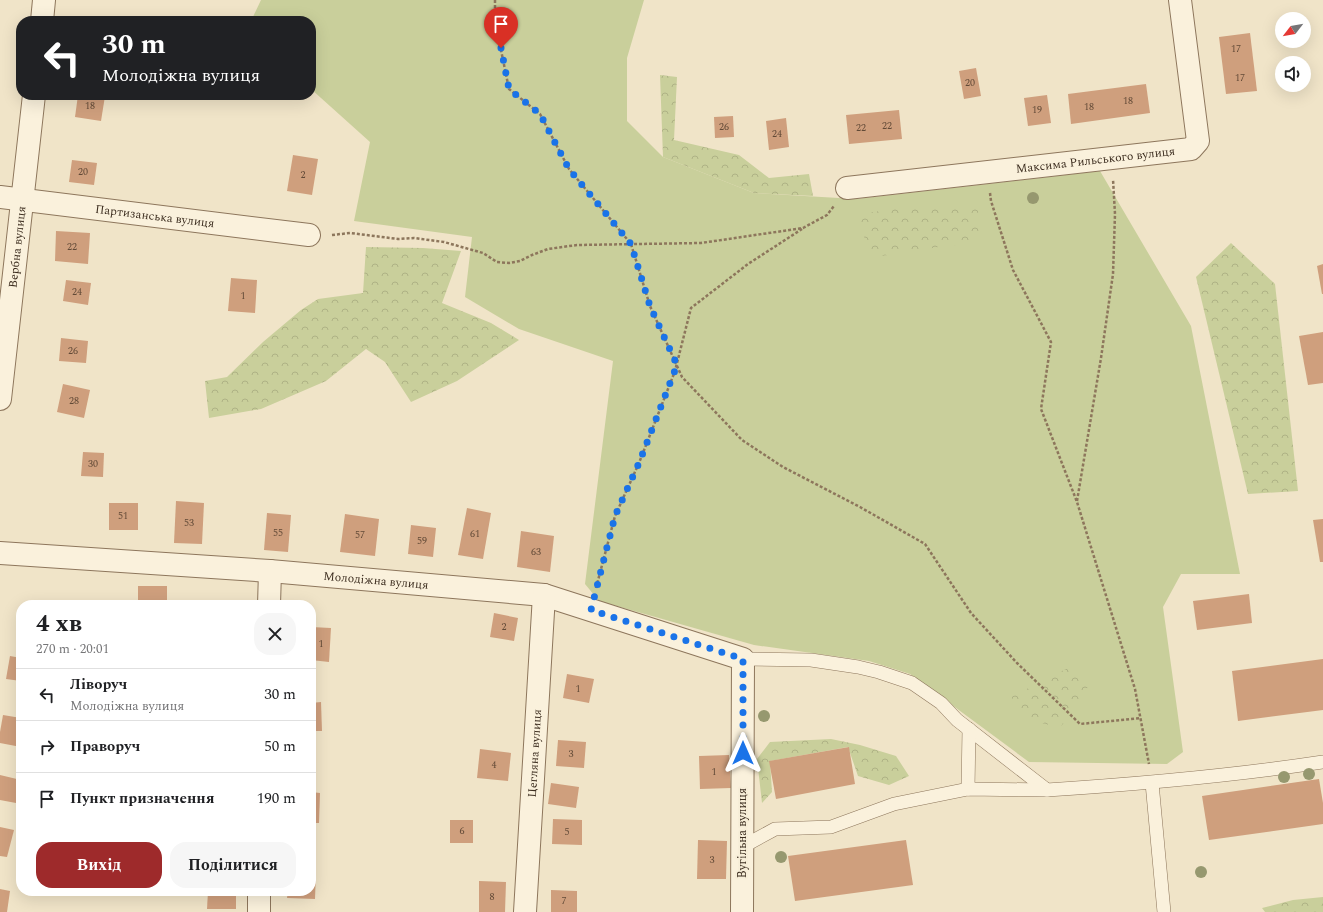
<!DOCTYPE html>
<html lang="uk">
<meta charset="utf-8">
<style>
body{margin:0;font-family:Spectral,serif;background:#f6f6f6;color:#202124;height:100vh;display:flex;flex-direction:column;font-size:15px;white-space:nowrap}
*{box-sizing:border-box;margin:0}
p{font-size:13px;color:#757577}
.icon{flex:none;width:22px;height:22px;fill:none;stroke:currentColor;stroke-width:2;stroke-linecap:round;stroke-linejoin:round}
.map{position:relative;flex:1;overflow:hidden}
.drawer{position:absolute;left:16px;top:600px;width:300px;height:296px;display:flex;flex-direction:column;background:#fff;border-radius:16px;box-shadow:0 4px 16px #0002}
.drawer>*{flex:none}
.guide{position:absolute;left:16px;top:16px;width:300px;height:84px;border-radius:16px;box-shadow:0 4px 16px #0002;background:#202124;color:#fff;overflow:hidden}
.needle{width:26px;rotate:239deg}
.fabs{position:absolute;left:1275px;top:12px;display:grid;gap:8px}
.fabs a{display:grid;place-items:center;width:36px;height:36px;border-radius:50%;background:#fff;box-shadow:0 4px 16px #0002;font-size:20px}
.pin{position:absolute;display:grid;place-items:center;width:34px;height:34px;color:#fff;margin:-41px -17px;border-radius:50% 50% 50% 0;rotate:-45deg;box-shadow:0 0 4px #0007}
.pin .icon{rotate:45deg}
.me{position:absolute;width:44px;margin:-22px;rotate:0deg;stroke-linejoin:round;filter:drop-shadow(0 0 3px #0008)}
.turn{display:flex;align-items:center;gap:14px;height:84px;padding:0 20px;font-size:18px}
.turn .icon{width:52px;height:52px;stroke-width:2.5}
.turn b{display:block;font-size:28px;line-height:34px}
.round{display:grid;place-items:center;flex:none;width:42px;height:42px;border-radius:16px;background:#f6f6f6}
.summary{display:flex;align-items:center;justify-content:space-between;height:68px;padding:0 20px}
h1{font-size:24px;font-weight:700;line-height:30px}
.primary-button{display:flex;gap:8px;margin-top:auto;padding:8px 20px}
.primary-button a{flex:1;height:46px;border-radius:16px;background:#9e2a2b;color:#fff;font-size:16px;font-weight:700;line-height:46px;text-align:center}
.primary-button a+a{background:#f6f6f6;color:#202124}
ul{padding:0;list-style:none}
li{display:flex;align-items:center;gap:12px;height:52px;padding:0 20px;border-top:1px solid #e0e0e0}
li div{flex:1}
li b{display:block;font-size:15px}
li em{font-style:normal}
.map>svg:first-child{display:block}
</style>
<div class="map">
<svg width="1323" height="912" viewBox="0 0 1323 912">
<defs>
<pattern id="forest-crowns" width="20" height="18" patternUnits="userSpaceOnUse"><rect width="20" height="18" fill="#c9cf9b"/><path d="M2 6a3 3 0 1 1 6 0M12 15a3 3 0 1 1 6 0" fill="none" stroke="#aeb285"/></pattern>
</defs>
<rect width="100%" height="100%" fill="#f0e4c8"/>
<!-- grass -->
<path fill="#c9cf9b" d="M261,0h383l-17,58v63l36,36 91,36 102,6 244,-28 91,155 49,248h-59l-18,33 20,145 -16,12 -138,-2 -119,-88 -41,-13 -115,-16 -155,-44 -14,-17 28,-223 -94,-32 -54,-32 7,-60 -118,-16 16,-79 -59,-53v-68h-60z"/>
<!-- forest -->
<g fill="url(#forest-crowns)">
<path d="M660,75l17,2 -3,63 65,15 30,23 40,-4 4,22 -59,-3 -91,-36z"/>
<path d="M978,205l1,38 -34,3 -70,11 -23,-42 49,-7z"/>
<path d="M1231,243l44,41 23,207 -50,3 -52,-217z"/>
<path d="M366,247l57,1 38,3 -19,52 49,20 28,17 -62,41 -46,21 -26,-40 -19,-13 -40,32 -65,28 -52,9 -4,-37 22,-4 36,-35 38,-32 17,-11 45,-6z"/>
<path d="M1070,667l18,20 -28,41 -33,-9 -16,-22z"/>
<path d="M831,739l29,6 36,11 13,20 -20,9 -31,-9 -10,-29 -78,14 2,31 -10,11 -5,-44 13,-17z"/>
<path d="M1323,897v15h-58l-3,-4 31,-8z"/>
</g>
<!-- building -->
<g fill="#cf9f7d">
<path d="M89,17l21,3v1h-22z"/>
<path d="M1250,33l7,58 -31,3 -7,-57z"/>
<path d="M976,68l5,28 -17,3 -5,-28z"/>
<path d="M1146,84l4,29 -79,11 -3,-30z"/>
<path d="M78,95l27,1 -4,25 -26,-4z"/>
<path d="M1047,95l4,28 -23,3 -4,-28z"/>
<path d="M899,110l3,29 -53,5 -3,-29z"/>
<path d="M733,116l1,21 -19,1 -1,-21z"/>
<path d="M786,118l3,29 -20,3 -3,-29z"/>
<path d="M293,155l25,4 -6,36 -25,-4z"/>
<path d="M72,160l25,3 -3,22 -25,-3z"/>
<path d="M56,231l34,2 -2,31 -33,-3z"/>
<path d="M1323,264v30h-1l-5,-28z"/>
<path d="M231,278l26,2 -2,33 -27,-2z"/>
<path d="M66,280l25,3 -3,22 -25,-4z"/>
<path d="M1323,332v51l-15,2 -9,-49z"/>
<path d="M61,338l27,3 -2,22 -27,-2z"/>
<path d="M63,384l27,6 -6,28 -27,-6z"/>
<path d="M83,452l21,1 -1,24 -22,-1z"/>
<path d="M176,501l28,2 -2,41 -28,-1z"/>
<rect x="109" y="503" width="29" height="27"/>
<path d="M467,508l24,5 -8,46 -25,-4z"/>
<path d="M267,513l24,2 -3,37 -24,-2z"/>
<path d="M345,514l34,5 -4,37 -35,-4z"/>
<path d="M1323,519v43h-3l-7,-42z"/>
<path d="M411,525l25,3 -3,29 -25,-3z"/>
<path d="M521,531l33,5 -4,36 -33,-5z"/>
<rect x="138" y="586" width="29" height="19"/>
<path d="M1249,594l3,29 -55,7 -4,-29z"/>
<path d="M494,613l24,5 -4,23 -24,-4z"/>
<path d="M311,627l20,1 -2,34 -18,-2z"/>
<path d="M10,656l11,2v23l-15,-2z"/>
<path d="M1323,659v51l-85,11 -6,-50z"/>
<path d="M567,674l27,5 -5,24 -26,-5z"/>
<path d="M321,702l1,29h-11v-28z"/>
<path d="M3,715l18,3v29l-21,-4v-11z"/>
<path d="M558,740l28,2 -2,26 -28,-2z"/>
<path d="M849,747l6,37 -79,15 -7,-38z"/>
<path d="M480,749l31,4 -3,28 -31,-3z"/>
<path d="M729,755l2,33 -31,1 -1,-33z"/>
<path d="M0,775l21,5 -5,23 -16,-3z"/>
<path d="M1319,779l4,24v21l-114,16 -7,-44z"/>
<path d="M551,783l28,4 -3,21 -28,-4z"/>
<path d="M311,792l9,1 -1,30h-8z"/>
<path d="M553,819l29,1v25l-30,-1z"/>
<rect x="450" y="820" width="23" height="23"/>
<path d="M0,827l14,3 -7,27 -7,-1z"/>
<path d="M698,840l29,1 -1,38h-29z"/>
<path d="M906,840l7,45 -118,16 -7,-45z"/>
<path d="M311,871h5l-1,28 -28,-1 1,-7h23z"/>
<path d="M479,881l27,1 -1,30h-26z"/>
<path d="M0,889l10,2 -3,21h-7z"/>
<path d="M551,890l26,1v21h-26z"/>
<path d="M208,891h28v18h-29z"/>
</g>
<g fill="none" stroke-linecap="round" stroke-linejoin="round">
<!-- service casing -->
<g stroke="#8d765c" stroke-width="14">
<g id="service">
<path d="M743,659l68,1 47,7 21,5 33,11 29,20 16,17 90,70c92,-6 184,-14 276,-28"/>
<path d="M1152,783l12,129"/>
<path d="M968,789l1,-60"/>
<path d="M742,847l33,-18 56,-2 63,-23 74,-15 79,1"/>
</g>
</g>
<!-- minor casing -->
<g stroke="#8d765c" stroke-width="24">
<g id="minor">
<path d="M42,21l2,-21"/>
<path id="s1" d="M847,188l344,-39 7,-8 -18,-141"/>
<path id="s2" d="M0,197l309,38"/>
<path id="s3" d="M0,399l34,-304"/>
<path id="s4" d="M0,553l270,18 274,24 199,64 -1,253"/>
<path d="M269,605l1,-34"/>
<path d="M259,912v-21"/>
<path id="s5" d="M525,912l19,-317"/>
</g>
</g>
<!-- path -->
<g stroke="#8d765c" stroke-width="2.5" stroke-dasharray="3 2" stroke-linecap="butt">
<path d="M495,0v21l14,68 31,25 29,55 62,75 19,62 32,71 60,63 41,27 77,40 65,37 46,69 46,50 63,61 61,-6"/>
<path d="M990,193l1,8 22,69 38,72 -10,67 36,93 58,187 14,75"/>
<path d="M332,235l18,-2 48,6 16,-1 30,4 39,11 14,9 12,1 11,-2 12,-6 16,-6 29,-4 124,-2 102,-15 24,-13 7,-9"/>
<path d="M1077,501l24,-143 12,-84 2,-60 -2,-35"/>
<path d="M596,588l19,-72 24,-53 36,-92 16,-63 57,-44 54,-35"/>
</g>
<!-- service -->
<use href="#service" stroke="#faf1dc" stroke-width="13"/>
<!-- minor -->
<use href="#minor" stroke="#faf1dc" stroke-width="22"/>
</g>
<!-- trees -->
<g fill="#96986f">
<circle cx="1033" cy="198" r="6"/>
<circle cx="764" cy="716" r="6"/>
<circle cx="1309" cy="774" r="6"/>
<circle cx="1284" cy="777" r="6"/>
<circle cx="781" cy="857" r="6"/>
<circle cx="1201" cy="872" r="6"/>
</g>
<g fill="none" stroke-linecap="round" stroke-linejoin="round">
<!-- route -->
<path stroke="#1a73e8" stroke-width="7" stroke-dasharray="0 12.6" d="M501,48l8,41 31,25 29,55 62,75 19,62 27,59 -38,98 -24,53 -24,94 152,49v94"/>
</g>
<g text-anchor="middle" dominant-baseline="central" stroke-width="4" stroke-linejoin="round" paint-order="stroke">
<!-- number labels -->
<g font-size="10" fill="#624a37">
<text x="1236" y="49">17</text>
<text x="1240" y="78">17</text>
<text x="970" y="83">20</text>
<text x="1128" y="101">18</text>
<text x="90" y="106">18</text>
<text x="1089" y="107">18</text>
<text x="1037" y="110">19</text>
<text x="887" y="126">22</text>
<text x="724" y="127">26</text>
<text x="861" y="128">22</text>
<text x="777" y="134">24</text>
<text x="83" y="172">20</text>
<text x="303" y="175">2</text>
<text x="72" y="247">22</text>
<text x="77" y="292">24</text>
<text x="243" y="296">1</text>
<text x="73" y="351">26</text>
<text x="74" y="401">28</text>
<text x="93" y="464">30</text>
<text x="123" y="516">51</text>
<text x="189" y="523">53</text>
<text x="278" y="533">55</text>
<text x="475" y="534">61</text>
<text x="360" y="535">57</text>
<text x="422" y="541">59</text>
<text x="536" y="552">63</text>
<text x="504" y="627">2</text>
<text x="321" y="644">1</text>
<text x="578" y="689">1</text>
<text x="571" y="754">3</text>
<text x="494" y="765">4</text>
<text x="714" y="772">1</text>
<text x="462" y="831">6</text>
<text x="567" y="832">5</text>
<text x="712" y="860">3</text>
<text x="492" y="897">8</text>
<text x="564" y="901">7</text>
</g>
<!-- street labels -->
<g font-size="12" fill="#3d2e20" stroke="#f7eed8">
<text stroke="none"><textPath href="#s1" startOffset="250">Максима Рильського вулиця</textPath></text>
<text stroke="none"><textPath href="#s2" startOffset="156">Партизанська вулиця</textPath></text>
<text stroke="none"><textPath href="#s3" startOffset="153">Вербна вулиця</textPath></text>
<text stroke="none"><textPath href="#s4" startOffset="377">Молодіжна вулиця</textPath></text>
<text stroke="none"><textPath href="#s5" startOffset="159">Цегляна вулиця</textPath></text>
<text transform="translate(742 833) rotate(-90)">Вугільна вулиця</text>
</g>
</g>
</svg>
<div class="fabs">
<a><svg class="needle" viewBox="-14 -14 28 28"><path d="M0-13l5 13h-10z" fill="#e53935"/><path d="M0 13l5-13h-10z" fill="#757577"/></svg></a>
<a><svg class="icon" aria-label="sound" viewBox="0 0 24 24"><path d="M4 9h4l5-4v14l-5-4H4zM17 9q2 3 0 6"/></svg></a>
</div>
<div class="pin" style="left:501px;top:48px;background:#d93025"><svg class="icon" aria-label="arrive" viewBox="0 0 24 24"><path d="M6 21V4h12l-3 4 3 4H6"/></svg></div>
<svg class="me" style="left:743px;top:753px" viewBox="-20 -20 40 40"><path d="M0-17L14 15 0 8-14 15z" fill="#1a73e8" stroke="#fff" stroke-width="4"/></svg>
<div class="guide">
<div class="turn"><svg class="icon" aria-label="left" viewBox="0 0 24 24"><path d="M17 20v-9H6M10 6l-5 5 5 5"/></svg><div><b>30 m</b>Молодіжна вулиця</div></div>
</div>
<section class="drawer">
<div class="summary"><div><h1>4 хв</h1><p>270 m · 20:01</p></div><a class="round"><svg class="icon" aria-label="close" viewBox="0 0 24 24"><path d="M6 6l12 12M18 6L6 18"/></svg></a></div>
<ul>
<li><svg class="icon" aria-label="left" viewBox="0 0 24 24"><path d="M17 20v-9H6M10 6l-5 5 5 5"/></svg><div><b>Ліворуч</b><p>Молодіжна вулиця</p></div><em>30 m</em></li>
<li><svg class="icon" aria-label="right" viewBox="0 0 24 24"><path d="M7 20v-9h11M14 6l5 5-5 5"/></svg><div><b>Праворуч</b></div><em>50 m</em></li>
<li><svg class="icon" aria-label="arrive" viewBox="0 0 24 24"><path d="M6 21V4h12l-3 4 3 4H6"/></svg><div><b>Пункт призначення</b></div><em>190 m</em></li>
</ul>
<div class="primary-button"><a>Вихід</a><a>Поділитися</a></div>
</section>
</div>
